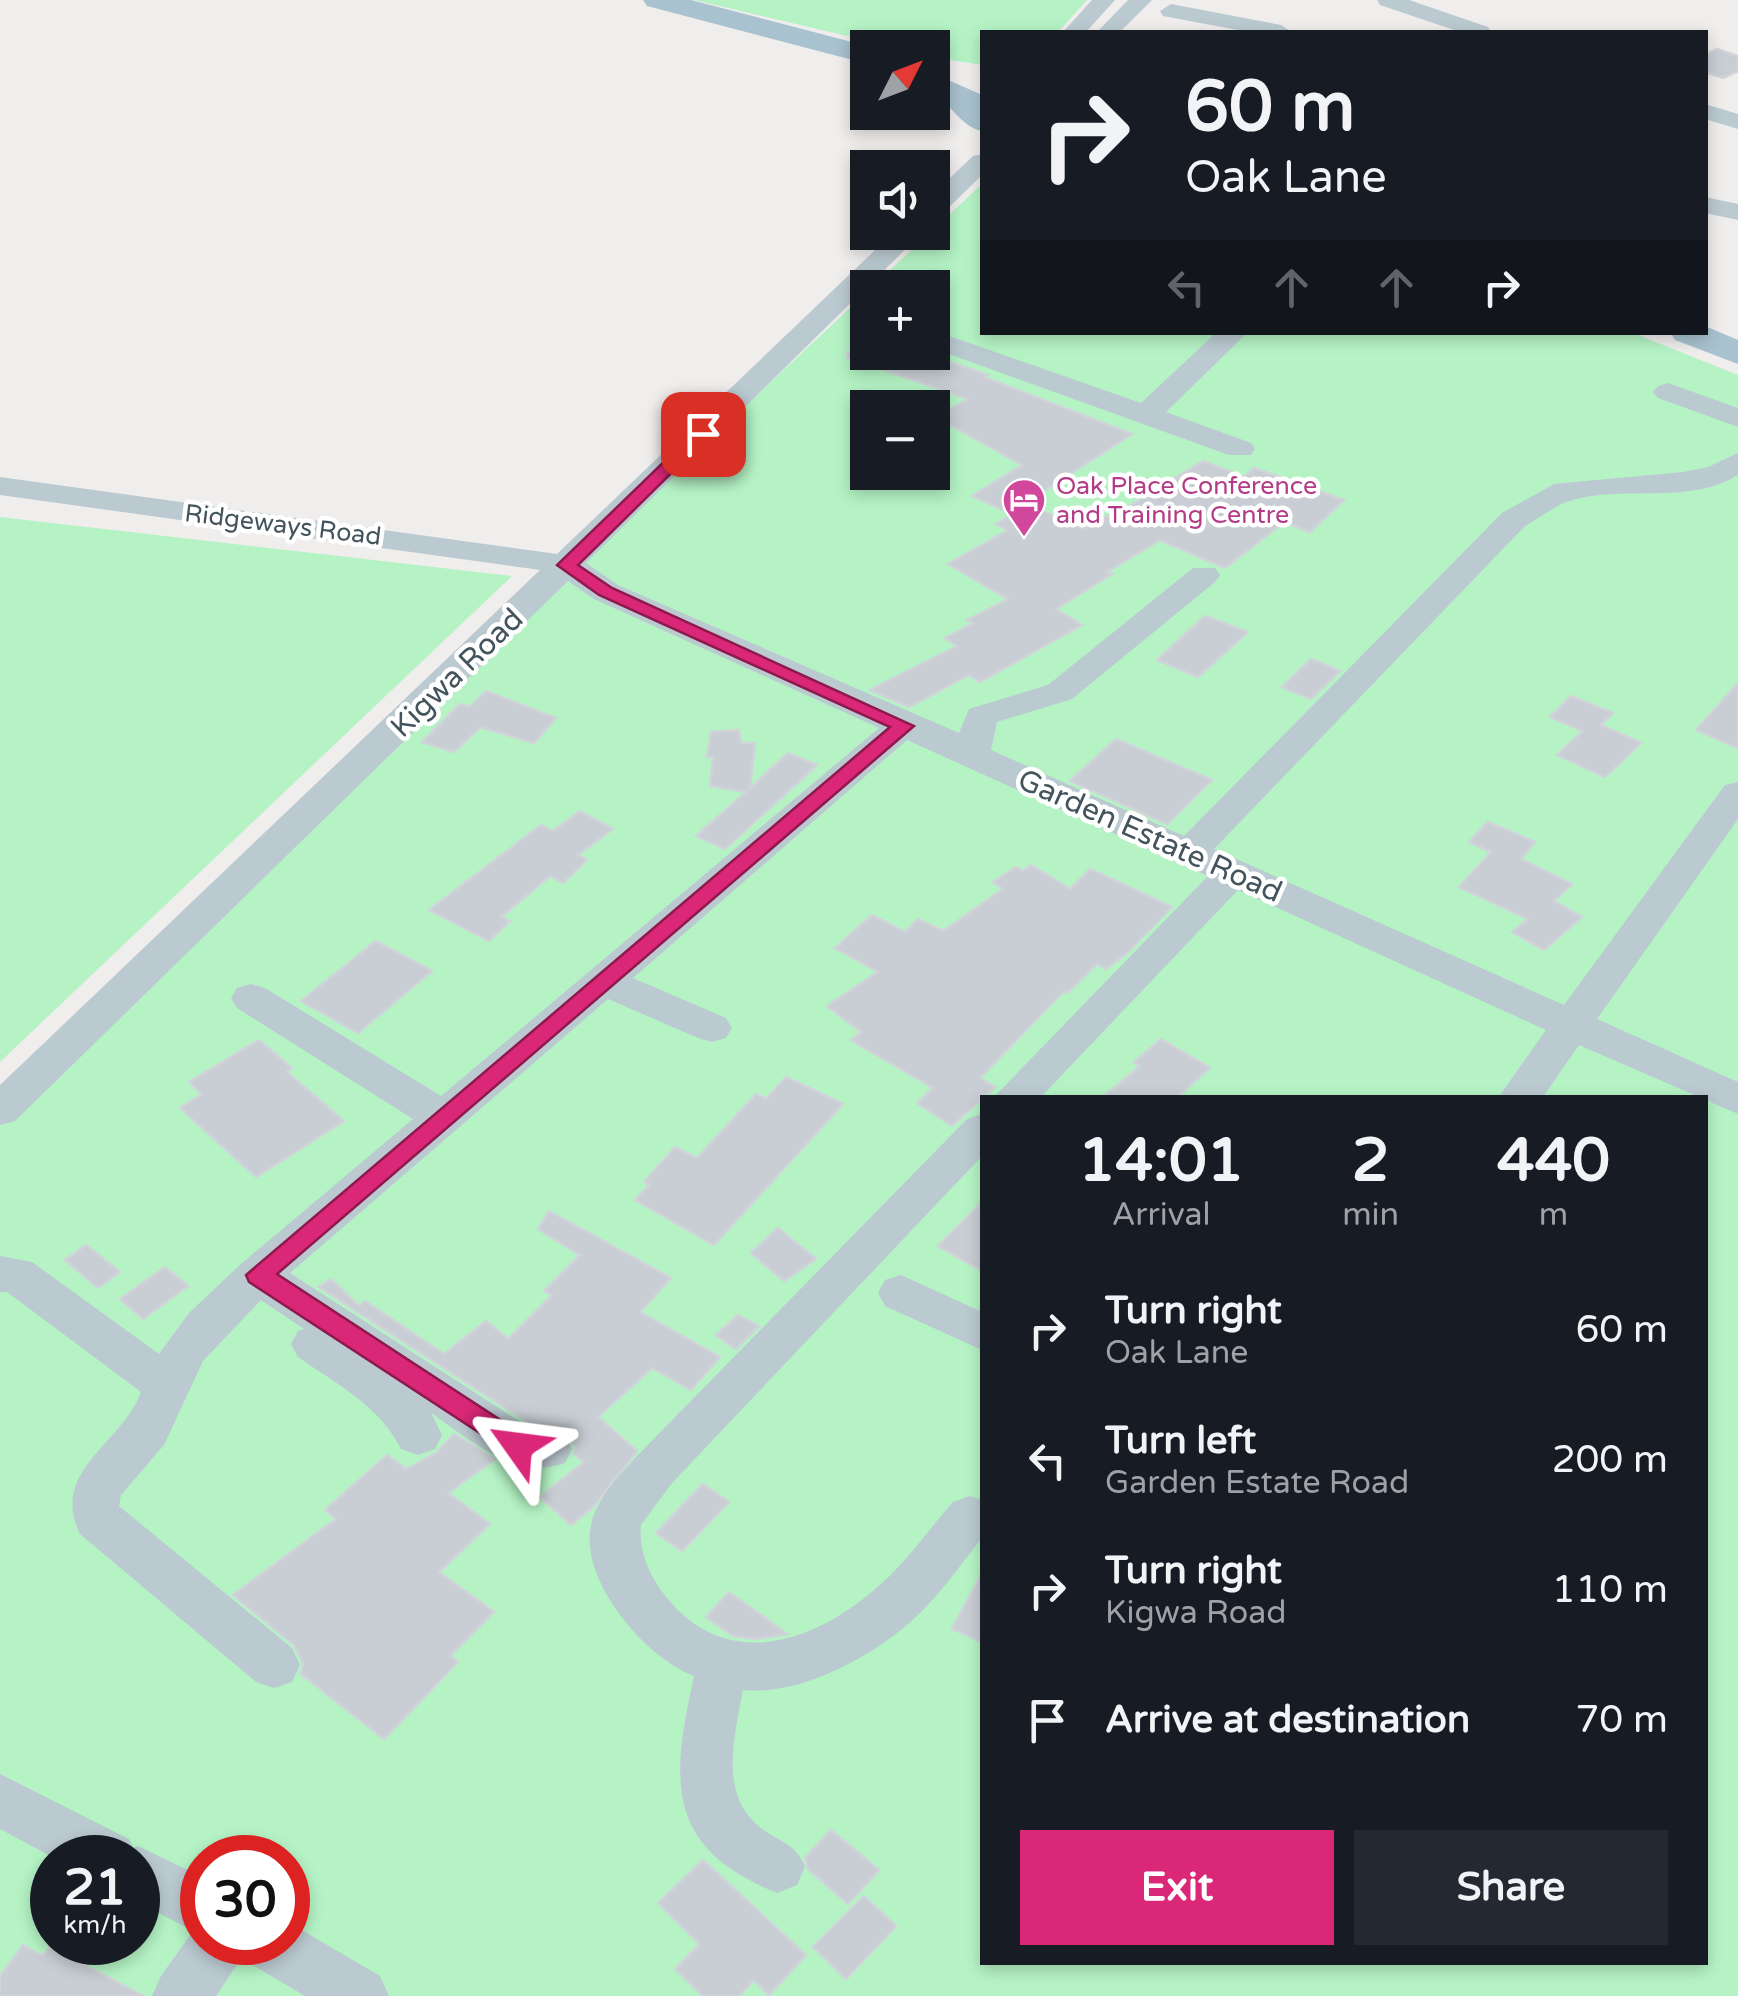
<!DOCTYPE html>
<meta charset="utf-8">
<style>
body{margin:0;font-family:"Varela Round",sans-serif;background:#242831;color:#f1f3f6;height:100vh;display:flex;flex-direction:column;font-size:38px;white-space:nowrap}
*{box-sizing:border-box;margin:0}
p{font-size:32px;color:#9ea1a6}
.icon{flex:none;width:55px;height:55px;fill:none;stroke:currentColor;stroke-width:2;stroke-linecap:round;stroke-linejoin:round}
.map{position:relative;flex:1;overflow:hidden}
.side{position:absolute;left:980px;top:1095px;width:728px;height:870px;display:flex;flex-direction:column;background:#171b24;border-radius:0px;box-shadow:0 5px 15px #0003}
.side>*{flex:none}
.top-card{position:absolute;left:980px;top:30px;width:728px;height:305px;border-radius:0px;box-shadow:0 5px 15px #0003;background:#171b24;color:#f1f3f6;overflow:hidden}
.needle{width:65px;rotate:48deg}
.controls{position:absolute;left:850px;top:30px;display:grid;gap:20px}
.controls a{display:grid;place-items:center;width:100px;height:100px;border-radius:0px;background:#171b24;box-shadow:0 5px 15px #0003;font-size:50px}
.speed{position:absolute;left:30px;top:1835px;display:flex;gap:20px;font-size:50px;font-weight:700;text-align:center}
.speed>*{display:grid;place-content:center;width:130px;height:130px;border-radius:50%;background:#171b24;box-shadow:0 5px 15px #0003;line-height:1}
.speed small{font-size:25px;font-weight:400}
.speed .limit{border:15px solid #d22;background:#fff;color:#111}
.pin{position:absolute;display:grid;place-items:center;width:85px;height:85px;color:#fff;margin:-42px;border-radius:20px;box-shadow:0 5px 15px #0006}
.me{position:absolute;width:110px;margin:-55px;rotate:301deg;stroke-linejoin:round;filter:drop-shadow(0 0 8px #0008)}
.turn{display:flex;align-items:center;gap:35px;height:210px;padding:0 40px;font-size:45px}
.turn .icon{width:130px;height:130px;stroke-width:2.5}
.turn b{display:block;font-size:70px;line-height:85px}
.lanes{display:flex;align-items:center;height:95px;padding:0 40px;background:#0003;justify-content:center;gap:50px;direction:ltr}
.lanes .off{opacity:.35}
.eta{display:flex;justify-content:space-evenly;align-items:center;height:170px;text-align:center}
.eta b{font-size:60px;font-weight:800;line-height:70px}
.primary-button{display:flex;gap:20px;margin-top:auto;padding:20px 40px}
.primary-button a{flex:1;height:115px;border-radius:0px;background:#db2777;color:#fff;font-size:40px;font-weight:800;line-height:115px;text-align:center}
.primary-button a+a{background:#242831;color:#f1f3f6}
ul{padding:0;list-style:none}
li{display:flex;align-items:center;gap:30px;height:130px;padding:0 40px}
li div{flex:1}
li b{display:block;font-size:38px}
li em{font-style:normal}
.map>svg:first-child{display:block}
</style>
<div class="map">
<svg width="1738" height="1996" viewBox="0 0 1738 1996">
<rect width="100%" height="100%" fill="#f0eded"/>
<!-- green -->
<g fill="#b5f3c5" fill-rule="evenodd">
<path d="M694,0h393l-29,32h-76v33l-49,-8 -1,-9 -38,-1z"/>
<path d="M982,184v148l651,1 105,42v1621h-1738v-892l867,-812 1,60h64v-64l-60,-1zM868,408h64v64h-64zM982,1098h723v864h-723zM52,1858h86v84h-86zM202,1858h86v84h-86z"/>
<path d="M0,517l512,59 -512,486z"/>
</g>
<!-- building -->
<g fill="#c8ced3" stroke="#d0d4da" stroke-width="2.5">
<path d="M1717,49l21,7v15l-15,7 -18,-6v-17z"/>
<path d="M847,352h75l66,23 -4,2 148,57 -122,79 -38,-17 50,-31 -86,-48 32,-18 -121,-42z"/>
<path d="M1203,461l41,16 10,-9 90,32 -34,32 -26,-10 -59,46 -65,-28 -53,32 5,2 -56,35 26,16 -102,57 -11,-7 -60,32 -39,-17 87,-44 -12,-8 28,-15 -6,-3 41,-21 -60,-35 60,-34 -12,-6 33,-19 55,24 24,-14 4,2z"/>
<path d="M1205,616l43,16 -50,45 -41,-17z"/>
<path d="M1311,659l29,12 -29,28 -29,-12z"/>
<path d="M1738,683v65l-42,-18z"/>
<path d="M486,691l70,27 -22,25 -54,-16 -26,25 -32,-10 38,-38 10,3z"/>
<path d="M1571,696l42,17 -12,12 40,18 -36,34 -48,-22 26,-24 -33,-14z"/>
<path d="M739,730l2,13h14l-5,45 38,-35 29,12 -92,84 -29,-13 50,-44 -36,-6 3,-29h-6l4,-25z"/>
<path d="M1116,739l96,41 -45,44 -97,-43z"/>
<path d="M580,811l33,18 -35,26 9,5 -24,23 -13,-7 -49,41 9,4 -21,20 -60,-31 112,-85 12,6z"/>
<path d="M1488,822l47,20 -14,17 51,25 -18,17 28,16 -38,33 -32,-18 16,-13 -69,-32 32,-35 -22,-10z"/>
<path d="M1031,865l39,24 20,-20 82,38 -47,48 -19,14 -9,-5 -30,29 -3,-2 -84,87 15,9 -43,39 -35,-23 16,-15 -82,-48 10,-8 -34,-26 51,-34 -43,-24 37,-33 33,17 13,-13 25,12 60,-42 -10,-7 23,-15 7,4z"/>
<path d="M376,941l56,30 -74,62 -57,-32z"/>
<path d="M1161,1039l49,29 -34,30h-74l38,-32 -6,-4z"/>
<path d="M259,1040l33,28 -5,4 57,49 -88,56 -76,-69 22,-14 -13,-12z"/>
<path d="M786,1077l57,27 -129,141 -79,-45 14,-15 -5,-3 31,-35 22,11 59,-64 10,5z"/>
<path d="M982,1202v69l-44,-25z"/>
<path d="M549,1211l122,67 -31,34 80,45 -29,33 -39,-22 -54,49 39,34 -43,55 -23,19 -31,-28 44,-35 -10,-8 1,-7 -7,-14 -39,-10 -210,-136 12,-8 28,27 6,-5 79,53 42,-33 22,18 44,-44 -8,-4 36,-36 -42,-26z"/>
<path d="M778,1228l38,31 -32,22 -33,-28z"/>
<path d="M86,1245l34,27 -22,16 -33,-28z"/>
<path d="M165,1267l23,19 -45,33 -23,-20z"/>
<path d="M738,1315l21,11 -23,23 -20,-14z"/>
<path d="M454,1434l41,25 -47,34 42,31 -51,48 55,40 -44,44 8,6 -74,77 -83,-65 2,-11 -9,-18 -61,-50 103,-76 -11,-9 62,-55 19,14 30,-16z"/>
<path d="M703,1484l26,18 -47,49 -26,-18z"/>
<path d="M982,1573v69l-30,-13z"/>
<path d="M729,1592l58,42 -30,5 -24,-3 -27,-19z"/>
<path d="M831,1830l48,40 -31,34 -40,-35 -3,-11z"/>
<path d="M703,1860l103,95 -37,40 -15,-15 -15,16h-36l-28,-27 25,-25 -42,-41z"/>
<path d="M864,1896l32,30 -50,53 -33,-32z"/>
<path d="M23,1945l20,11 7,-9 94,49h-144v-20z"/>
</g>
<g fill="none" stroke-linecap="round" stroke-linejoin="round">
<!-- minor -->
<g fill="#bbcad1" fill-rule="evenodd">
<path d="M1092,0h23l-29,32h-23z"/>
<path d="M1128,0h24l-32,32h-23z"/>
<path d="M1377,0h32l79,27 3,5h-31l-80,-27z"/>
<path d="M1171,4l110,21 11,7h-44l-85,-16 -3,-5z"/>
<path d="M1705,104l33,10v15l-33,-10z"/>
<path d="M982,154v21l-41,40 -9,3v-23l41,-39z"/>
<path d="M1705,197l33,7v16l-33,-7z"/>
<path d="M894,232h29l-337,331 32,22 341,148 10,-24 79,-24 145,-117h22l5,7 -5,7 -143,117 -75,23 -6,28 193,86 318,-323 52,-29 129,-12 25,-5 30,-14v22c-48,30 -113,10 -165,25 -16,4 -34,18 -49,27l-310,322 350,156 161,-220 13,-3v37l-141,200 141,63v32l-159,-69 -37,53h-44l48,-68 -308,-140 -198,208h-47l215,-222 -301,-136 -274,238 93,40 6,10 -6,10 -14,4 -14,-4 -90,-39 -318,274 238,154 37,8 7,14 -7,14c-51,18 -94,-23 -134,-50l11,22 -7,14 -17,6 -17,-6c-22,-44 -65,-65 -103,-92l-7,-13 7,-13 6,-2 -43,-29 -58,61 -39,84 -43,50 -2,11 173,142 8,17 -8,17 -18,6 -18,-6 -176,-148c-31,-63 42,-90 61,-142l-134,-100h-7v-36l32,6 127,92 30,-41 53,-50 171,-144 -176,-111 -6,-10 6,-10 14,-4 14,4 176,108 438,-368 -285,-129 -26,-18 -553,540 -15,4v-40l540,-515 -540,-75v-18l557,77z"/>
<path d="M932,330l209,73 76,-71h31l-82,80 85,31 4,6 -4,6h-22l-297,-107z"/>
<path d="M1668,383l70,25v19l-80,-29 -5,-6 5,-6z"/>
<path d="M982,1114v42l-310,327 -31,42c-3,35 16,65 40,88 63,58 145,21 200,-29 27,-24 48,-55 72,-82l17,-6 12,4v38c-21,26 -40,54 -64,77 -42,40 -116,81 -175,75 -9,49 -26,108 22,141 19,13 30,13 40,35l-8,19 -20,8c-113,-46 -106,-112 -83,-217 -48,-18 -115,-95 -103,-151 6,-28 29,-50 47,-70l329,-336z"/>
<path d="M901,1275l81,37v38l-97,-44 -7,-13 7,-13z"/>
<path d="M0,1774l129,65 4,9 5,-2 64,31v65h86v-20l92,54 9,20h-84l-58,-34 -3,-8 -28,42h-64l9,-20 32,-45 -55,-29v-44h-84l-54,-29z"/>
</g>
<!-- major -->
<g fill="#a9c2cf" fill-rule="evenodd">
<path d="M643,0h48l184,48h-7v16l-221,-58z"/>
<path d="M932,73l48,21 2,37c-23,-5 -27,-25 -50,-37z"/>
<path d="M1705,326l33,14v24l-63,-24 -5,-8h35z"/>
</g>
</g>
<!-- route -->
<path fill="#db2777" stroke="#8e194d" stroke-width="2.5" d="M697,430l14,4 -133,131 34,23 302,138 -637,548 251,164 4,8 -4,8 -10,4 -269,-176 -3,-7 644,-548 -291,-132 -42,-30z"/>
<!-- icons -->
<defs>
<g id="hotel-pin" transform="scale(2.25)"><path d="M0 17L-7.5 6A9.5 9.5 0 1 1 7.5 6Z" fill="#d1479c" stroke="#fff"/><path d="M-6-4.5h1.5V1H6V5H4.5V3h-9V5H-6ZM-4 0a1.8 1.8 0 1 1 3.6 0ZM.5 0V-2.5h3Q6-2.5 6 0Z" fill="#fff"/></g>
</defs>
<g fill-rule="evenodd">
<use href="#hotel-pin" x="1024" y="500"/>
</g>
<g text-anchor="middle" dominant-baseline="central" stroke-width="9" stroke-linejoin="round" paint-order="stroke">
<!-- far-hotel labels -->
<g font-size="25" fill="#b23c85" stroke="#fff" text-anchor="start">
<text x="1056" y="486">Oak Place Conference<tspan x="1056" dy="29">and Training Centre</tspan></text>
</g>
<!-- far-street labels -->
<g font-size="25" fill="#43545c" stroke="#fff">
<text transform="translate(283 525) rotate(7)">Ridgeways Road</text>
</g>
<!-- street labels -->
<g font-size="30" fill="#43545c" stroke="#fff">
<text transform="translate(457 673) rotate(-44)">Kigwa Road</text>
<text transform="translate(1150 836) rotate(24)">Garden Estate Road</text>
</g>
</g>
</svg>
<div class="controls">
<a><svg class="needle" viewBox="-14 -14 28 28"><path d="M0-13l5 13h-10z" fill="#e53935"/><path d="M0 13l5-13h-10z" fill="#9ea1a6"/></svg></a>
<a><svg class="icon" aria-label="sound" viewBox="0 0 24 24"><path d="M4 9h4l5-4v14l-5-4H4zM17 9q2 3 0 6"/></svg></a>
<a>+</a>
<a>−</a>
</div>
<div class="speed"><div>21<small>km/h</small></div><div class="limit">30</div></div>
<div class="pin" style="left:703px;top:434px;background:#d93025"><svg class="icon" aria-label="arrive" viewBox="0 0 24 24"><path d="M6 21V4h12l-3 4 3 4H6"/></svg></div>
<svg class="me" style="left:518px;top:1446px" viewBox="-20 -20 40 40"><path d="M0-17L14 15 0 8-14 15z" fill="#db2777" stroke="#fff" stroke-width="4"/></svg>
<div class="top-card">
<div class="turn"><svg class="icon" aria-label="right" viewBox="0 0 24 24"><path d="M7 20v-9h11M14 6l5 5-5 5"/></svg><div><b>60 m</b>Oak Lane</div></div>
<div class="lanes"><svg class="icon off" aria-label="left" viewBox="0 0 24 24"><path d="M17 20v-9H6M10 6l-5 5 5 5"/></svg><svg class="icon off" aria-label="ahead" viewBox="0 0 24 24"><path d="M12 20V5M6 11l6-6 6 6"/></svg><svg class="icon off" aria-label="ahead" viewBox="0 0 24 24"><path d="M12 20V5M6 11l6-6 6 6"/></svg><svg class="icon" aria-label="right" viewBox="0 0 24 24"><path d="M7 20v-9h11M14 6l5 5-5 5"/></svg></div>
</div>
<section class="side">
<div class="eta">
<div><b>14:01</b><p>Arrival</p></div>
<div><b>2</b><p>min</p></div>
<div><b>440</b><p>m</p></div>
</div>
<ul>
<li><svg class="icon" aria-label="right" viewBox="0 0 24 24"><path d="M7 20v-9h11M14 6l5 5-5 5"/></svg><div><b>Turn right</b><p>Oak Lane</p></div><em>60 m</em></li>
<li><svg class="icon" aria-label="left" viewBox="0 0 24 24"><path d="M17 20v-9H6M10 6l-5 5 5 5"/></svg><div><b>Turn left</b><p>Garden Estate Road</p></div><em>200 m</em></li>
<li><svg class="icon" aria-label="right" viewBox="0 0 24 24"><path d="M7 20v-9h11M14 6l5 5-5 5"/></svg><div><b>Turn right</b><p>Kigwa Road</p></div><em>110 m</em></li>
<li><svg class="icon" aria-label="arrive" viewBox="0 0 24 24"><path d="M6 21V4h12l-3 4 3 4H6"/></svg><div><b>Arrive at destination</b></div><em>70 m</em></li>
</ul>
<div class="primary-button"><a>Exit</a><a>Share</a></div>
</section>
</div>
